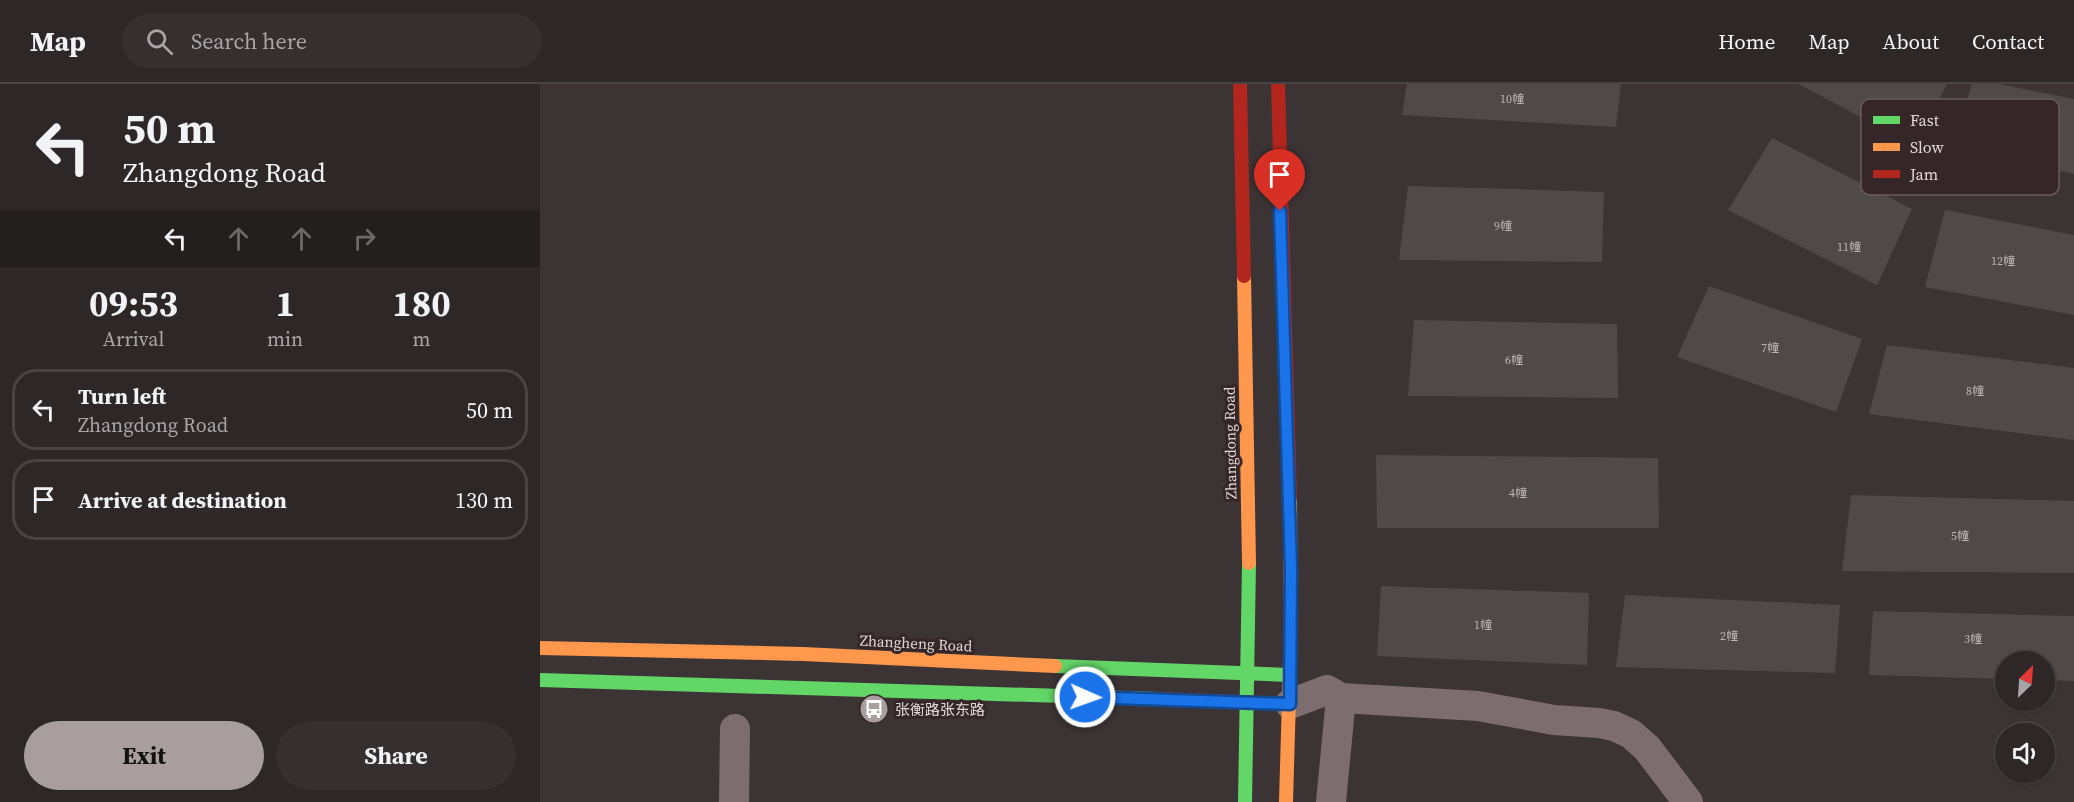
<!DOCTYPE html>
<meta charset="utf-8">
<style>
body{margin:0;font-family:"Source Serif 4","Noto Sans SC",serif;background:#352f2f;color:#f1f3f6;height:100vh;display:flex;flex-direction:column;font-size:22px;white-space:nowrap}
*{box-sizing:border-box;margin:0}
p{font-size:20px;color:#a7a5a7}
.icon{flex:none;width:33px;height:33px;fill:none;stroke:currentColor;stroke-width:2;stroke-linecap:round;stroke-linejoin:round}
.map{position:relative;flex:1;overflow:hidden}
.panel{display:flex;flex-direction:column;background:#2d2727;width:540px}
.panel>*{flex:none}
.banner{background:#2d2727;color:#f1f3f6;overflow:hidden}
.needle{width:39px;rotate:25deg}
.buttons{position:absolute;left:1455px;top:567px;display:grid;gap:12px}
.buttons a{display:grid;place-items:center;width:60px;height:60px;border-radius:50%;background:#2d2727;box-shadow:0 2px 4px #0004,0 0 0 2px #484444;font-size:30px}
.pin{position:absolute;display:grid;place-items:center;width:51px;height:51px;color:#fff;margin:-62px -26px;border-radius:50% 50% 50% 0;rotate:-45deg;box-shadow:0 0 6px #0007}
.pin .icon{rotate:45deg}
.me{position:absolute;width:66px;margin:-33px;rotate:92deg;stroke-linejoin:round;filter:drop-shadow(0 0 4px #0008)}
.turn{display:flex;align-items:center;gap:21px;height:126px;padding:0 24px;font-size:27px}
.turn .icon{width:78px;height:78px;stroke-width:2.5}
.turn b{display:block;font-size:42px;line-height:51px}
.lanes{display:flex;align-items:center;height:57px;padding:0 24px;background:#0003;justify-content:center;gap:30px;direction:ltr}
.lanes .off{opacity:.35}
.eta{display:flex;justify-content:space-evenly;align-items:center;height:102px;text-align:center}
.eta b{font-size:36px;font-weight:700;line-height:42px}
.button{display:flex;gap:12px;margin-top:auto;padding:12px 24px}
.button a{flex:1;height:69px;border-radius:36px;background:#a89e9f;color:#111;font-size:24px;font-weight:700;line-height:69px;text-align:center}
.button a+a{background:#352f2f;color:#f1f3f6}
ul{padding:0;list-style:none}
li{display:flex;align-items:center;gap:18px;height:81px;margin:0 12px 9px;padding:0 12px;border:3px solid #484444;border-radius:24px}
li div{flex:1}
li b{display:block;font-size:22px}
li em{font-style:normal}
header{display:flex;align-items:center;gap:36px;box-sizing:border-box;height:84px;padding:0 30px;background:#2d2727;border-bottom:2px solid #484444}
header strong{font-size:28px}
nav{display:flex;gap:33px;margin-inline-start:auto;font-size:21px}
.search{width:420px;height:54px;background:#352f2f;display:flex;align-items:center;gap:15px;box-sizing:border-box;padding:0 21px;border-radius:33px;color:#a7a5a7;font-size:22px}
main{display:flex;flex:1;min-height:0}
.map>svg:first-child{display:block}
</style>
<header>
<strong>Map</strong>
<div class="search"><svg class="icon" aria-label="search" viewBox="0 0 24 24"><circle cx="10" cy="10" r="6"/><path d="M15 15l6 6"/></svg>Search here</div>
<nav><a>Home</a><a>Map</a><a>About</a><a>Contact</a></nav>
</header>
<main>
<section class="panel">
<div class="banner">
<div class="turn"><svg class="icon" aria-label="left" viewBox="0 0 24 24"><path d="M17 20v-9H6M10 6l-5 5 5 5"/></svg><div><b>50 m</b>Zhangdong Road</div></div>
<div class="lanes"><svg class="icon" aria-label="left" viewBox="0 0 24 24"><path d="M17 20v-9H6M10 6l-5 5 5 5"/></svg><svg class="icon off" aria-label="ahead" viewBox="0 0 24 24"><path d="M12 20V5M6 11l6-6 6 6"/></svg><svg class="icon off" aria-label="ahead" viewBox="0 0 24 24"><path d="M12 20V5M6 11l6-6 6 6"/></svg><svg class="icon off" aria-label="right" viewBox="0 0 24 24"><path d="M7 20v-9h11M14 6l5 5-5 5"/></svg></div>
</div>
<div class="eta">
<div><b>09:53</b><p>Arrival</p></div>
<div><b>1</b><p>min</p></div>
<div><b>180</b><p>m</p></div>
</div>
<ul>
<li><svg class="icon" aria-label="left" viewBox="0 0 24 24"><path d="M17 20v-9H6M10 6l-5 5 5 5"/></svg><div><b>Turn left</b><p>Zhangdong Road</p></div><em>50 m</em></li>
<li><svg class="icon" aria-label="arrive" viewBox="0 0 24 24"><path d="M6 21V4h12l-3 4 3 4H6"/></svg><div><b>Arrive at destination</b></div><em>130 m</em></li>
</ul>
<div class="button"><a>Exit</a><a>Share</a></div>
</section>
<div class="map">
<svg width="1534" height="718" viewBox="0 0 1534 718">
<rect width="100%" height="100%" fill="#3c3434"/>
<!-- building -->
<g fill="#504949">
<path d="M867,0h214l-5,43 -214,-12z"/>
<path d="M1259,0h148l-31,63z"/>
<path d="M1432,0h27l75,15v75l-123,-25z"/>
<path d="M1232,54l140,71 -35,76 -149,-75z"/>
<path d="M868,102l196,6 -2,70 -203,-2z"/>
<path d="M1405,126l129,25v80l-149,-28z"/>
<path d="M1169,202l153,53 -26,73 -159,-55z"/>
<path d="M874,236l203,4 1,74 -210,-2z"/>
<path d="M1347,261l187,23v72l-205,-26z"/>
<path d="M836,371l282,3 1,70h-282z"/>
<path d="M1311,411l223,6v72l-232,-2z"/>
<path d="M841,502l208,7 -2,72 -210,-9z"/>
<path d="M1085,511l215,10 -5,68 -219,-6z"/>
<path d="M1333,527l201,5v65l-30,-1v-18h-38v17l-137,-4z"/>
</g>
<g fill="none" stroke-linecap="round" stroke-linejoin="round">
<!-- street -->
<g stroke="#7d6d6f" stroke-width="30">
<path d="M750,620l37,-14 14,8 137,8 76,14 45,3 15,3 17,8 16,14 41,54"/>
<path d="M194,718l1,-73"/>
<path d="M791,718l10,-104"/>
</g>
<!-- fast -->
<g stroke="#63d668" stroke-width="14">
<path d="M515,582l235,9"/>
<path d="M0,596l619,19"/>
<path d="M705,718l4,-239"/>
</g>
<!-- slow -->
<g stroke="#ff974d" stroke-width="14">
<path d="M704,192l5,287"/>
<path d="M0,564l263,6 252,12"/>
<path d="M746,718l5,-174 -1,-130"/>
</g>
<!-- jam -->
<g stroke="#b3261e" stroke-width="14">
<path d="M700,0l4,192"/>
<path d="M738,0l12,414"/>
<path d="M619,615l131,5"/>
</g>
</g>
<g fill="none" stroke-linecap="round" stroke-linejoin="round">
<!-- route casing -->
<g stroke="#114b97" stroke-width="15">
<path id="route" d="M545,613l205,7 1,-134 -11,-359"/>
</g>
<!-- route -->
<use href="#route" stroke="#1a73e8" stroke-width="10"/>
</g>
<!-- icons -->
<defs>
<g id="bus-disc" transform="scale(1.5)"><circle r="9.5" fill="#a89e9f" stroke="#352627"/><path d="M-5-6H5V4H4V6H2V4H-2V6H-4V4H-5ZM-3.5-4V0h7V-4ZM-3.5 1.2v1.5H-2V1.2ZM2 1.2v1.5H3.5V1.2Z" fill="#fff"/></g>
</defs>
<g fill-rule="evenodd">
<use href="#bus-disc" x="334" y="625"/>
</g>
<g text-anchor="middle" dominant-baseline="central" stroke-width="6" stroke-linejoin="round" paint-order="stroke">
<!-- number labels -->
<g font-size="12" fill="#beb4b4">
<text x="972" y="15">10幢</text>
<text x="963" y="142">9幢</text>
<text x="1309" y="163">11幢</text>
<text x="1463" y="177">12幢</text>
<text x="1230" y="264">7幢</text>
<text x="974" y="276">6幢</text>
<text x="1435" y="307">8幢</text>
<text x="978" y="409">4幢</text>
<text x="1420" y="452">5幢</text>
<text x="943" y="541">1幢</text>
<text x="1189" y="552">2幢</text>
<text x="1433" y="555">3幢</text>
</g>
<!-- street labels -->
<g font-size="15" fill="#e2d7d8" stroke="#352627">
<text transform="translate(690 359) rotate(-91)">Zhangdong Road</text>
<text transform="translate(376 559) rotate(3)">Zhangheng Road</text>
</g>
<!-- poi labels -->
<g font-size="15" fill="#e2d7d8" stroke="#352627" text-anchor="start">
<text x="355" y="625">张衡路张东路</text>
</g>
</g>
<!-- legend -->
<rect x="1321" y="15" width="198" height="96" rx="9" fill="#352627" stroke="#695b5c" stroke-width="1.5"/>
<rect x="1333" y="32" width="27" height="8" fill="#63d668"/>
<rect x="1333" y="59" width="27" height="8" fill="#ff974d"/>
<rect x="1333" y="86" width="27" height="8" fill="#b3261e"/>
<g font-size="16" fill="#e2d7d8">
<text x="1370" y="42">Fast</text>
<text x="1370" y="69">Slow</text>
<text x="1370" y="96">Jam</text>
</g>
</svg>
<div class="buttons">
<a><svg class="needle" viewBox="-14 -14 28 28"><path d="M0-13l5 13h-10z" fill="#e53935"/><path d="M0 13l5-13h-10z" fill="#a7a5a7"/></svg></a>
<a><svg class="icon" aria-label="sound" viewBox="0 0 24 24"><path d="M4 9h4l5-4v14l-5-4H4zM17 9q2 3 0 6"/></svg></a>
</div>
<div class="pin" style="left:740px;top:127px;background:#d93025"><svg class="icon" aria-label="arrive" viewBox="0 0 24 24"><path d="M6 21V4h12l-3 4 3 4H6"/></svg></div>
<svg class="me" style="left:545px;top:613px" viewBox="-20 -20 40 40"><circle r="17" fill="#1a73e8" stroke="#fff" stroke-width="3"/><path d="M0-11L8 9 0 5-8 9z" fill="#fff"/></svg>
</div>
</main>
